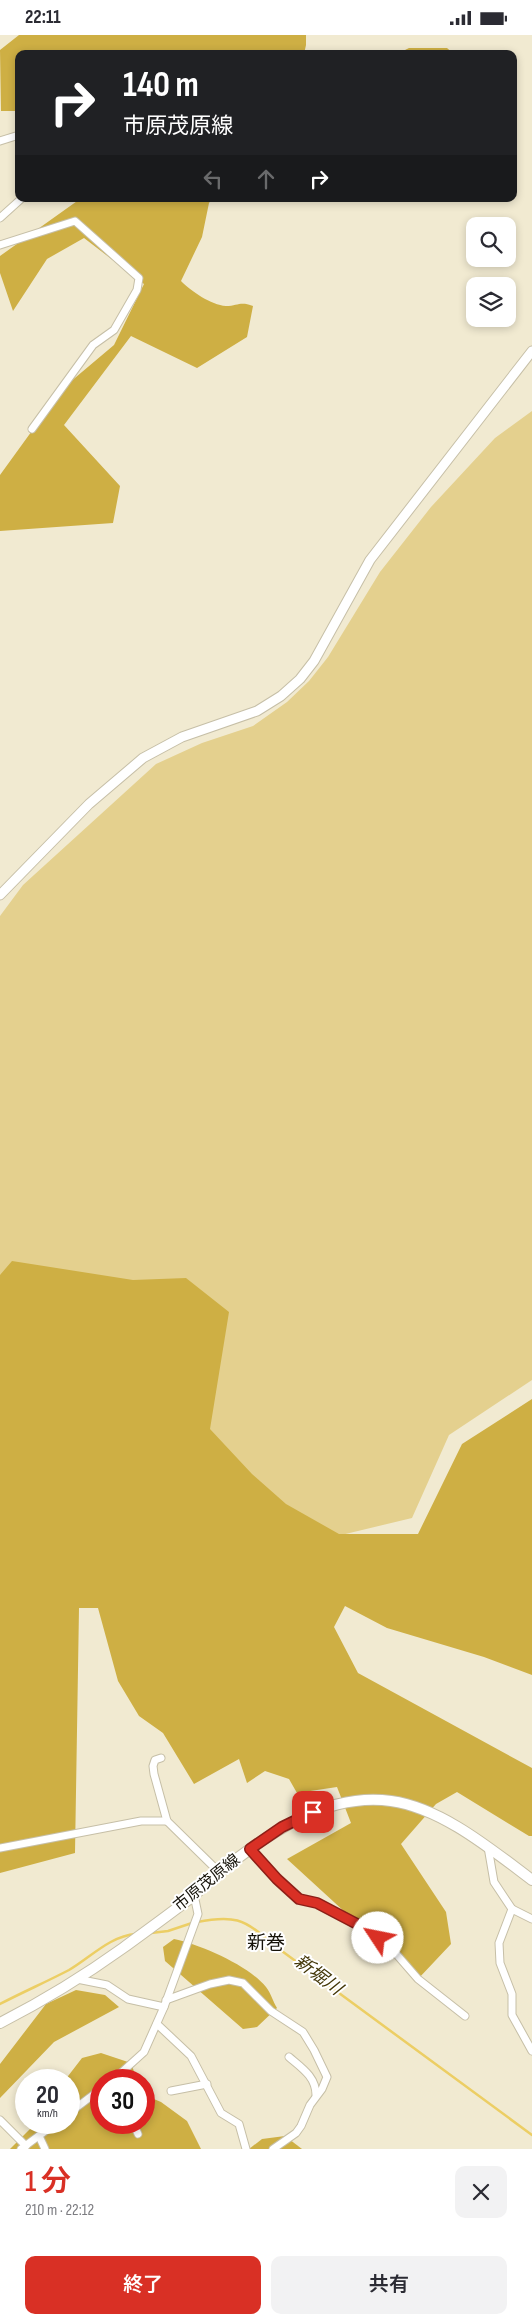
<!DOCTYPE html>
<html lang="ja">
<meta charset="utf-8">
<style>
body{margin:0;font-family:"Sofia Sans Condensed","Noto Sans JP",sans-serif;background:#f2f2f3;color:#2b2b33;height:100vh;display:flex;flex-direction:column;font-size:19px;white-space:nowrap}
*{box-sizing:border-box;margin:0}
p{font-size:16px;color:#7c7c81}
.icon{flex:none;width:28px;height:28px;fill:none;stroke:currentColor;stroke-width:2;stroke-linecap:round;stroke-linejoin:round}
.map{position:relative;height:2114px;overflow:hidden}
.panel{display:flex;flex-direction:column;background:#fff;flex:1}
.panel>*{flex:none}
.banner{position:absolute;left:15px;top:15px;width:502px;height:152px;border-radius:10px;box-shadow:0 2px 8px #0003;background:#202124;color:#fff;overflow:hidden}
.fabs{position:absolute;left:466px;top:182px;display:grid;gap:10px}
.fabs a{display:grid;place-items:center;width:50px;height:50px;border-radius:10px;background:#fff;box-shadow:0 2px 8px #0003;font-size:25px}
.speed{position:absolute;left:15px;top:2034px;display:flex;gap:10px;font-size:25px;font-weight:700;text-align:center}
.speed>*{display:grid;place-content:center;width:65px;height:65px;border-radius:50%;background:#fff;box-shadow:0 2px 8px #0003;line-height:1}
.speed small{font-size:12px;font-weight:400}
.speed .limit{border:8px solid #d22;background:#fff;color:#111}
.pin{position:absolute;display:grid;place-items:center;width:42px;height:42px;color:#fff;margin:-21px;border-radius:10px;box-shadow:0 2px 8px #0006}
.me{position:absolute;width:55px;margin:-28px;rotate:304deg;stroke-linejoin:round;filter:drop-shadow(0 0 4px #0008)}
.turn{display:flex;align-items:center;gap:18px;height:105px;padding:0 25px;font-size:22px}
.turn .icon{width:65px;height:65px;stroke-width:2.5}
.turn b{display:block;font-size:35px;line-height:42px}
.lanes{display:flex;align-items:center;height:48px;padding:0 25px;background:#0003;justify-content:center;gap:25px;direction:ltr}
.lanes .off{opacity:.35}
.round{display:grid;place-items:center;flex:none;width:52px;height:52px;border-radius:10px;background:#f2f2f3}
.head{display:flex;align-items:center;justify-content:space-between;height:85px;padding:0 25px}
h1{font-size:30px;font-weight:600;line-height:38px;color:#d93025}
.action{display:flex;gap:10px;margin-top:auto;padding:10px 25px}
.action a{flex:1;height:58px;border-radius:10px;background:#d93025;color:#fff;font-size:20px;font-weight:600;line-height:58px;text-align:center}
.action a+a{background:#f2f2f3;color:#2b2b33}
.status{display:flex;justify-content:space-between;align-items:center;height:35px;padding:0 25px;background:#fff;direction:ltr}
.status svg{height:14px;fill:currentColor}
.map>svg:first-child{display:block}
</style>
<div class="status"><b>22:11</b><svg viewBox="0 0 49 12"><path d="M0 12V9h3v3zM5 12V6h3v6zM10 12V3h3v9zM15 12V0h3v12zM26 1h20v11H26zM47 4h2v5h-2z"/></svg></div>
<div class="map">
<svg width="532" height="2114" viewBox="0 0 532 2114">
<rect width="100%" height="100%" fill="#f1ead1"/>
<!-- green -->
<path fill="#e4d08e" d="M532,376v969l-83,55 -37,83 -279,67 -108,19 -25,135v-823l23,-31 133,-121 46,-21 51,-17 34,-24 22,-21 19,-24 52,-85 51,-65 64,-69z"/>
<!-- forest -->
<g fill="#ceaf44">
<path d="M19,0h287v10l-2,9h-285v57h-18l-1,-61z"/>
<path d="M409,13h38l7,6h-57z"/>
<path d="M80,164h132l-3,4 -7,34 -21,44c10,10 30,24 45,25 12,0 14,-5 27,0l-6,31 -50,31 -66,-32 -67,89 56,61 -7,37 -113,8v-56l63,-87 51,-43 30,-61 -60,-46 -37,21 -34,52 -13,-38v-17z"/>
<path d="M12,1226l121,19 53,-2 43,34 -19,117 42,45 34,30 53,30h79l44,-90 70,-45v276l-48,-18 -97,-29 -42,-22 -11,21 24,46 174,95v68h-3l-72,-44 -21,12 -35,40 45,68 5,32 -33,35 -131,-120 64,-36 -14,-36 -40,6 -8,-14 -24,-8 -18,12 -8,-24 -45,25 -31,-51 -24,-17 -21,-35 -20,-73h-19l-4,245 -75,20v-598z"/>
<path d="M174,1904c27,6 74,26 92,48 5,6 7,15 11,21l-20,19 -14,2 -78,-68 -2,-14z"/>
<path d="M76,1955l29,5 14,12 -65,35 -54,56v-34l46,-60z"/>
<path d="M101,2018l30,10 6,17h-36v43h43v-28l17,7 26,19 14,28h-191l26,-26h33v-43h-4l17,-22z"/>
<path d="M285,2101l17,13h-53l13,-10z"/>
</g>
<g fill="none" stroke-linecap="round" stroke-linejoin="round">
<!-- stream -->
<g stroke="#ecce64" stroke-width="2.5">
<path d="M197,1887c35,-7 48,-4 74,21l261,192"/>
<path d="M151,1898l17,-2 24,-8"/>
<path d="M0,1969c23,-12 46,-22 69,-34 22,-13 41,-34 67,-36"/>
</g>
<!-- street casing -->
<g stroke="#c6bfa7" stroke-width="9">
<g id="street">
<path d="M0,106l19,-6"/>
<path d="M0,183l21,-19"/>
<path d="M0,210l75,-24 64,57 -2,12 -23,40 -21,15 -61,84"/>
<path d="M161,1723l-6,2 -2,6 1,8 13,47 52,51"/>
<path d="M488,1812l6,35 18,27 -13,34 1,20 12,31v21l20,36"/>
<path d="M0,1813l141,-27h26"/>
<path d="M250,1814l27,30 22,20 18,4 40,21 21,14 13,10 27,31 47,37"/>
<path d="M512,1874l20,10"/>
<path d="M77,1944l30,6 21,14 36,8"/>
<path d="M166,1965l44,-16 19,-4 14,3 28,28 32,21 11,18 13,27 -5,12 -12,16 -9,21 -5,7 -23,16"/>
<path d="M157,1989l34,32 30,57 18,11 7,25"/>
<path d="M289,2022c13,11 27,20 27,38"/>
<path d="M113,2045l31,-28 20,-45 34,-93 -4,-19"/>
<path d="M171,2056l36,-7"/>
<path d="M69,2078l32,-24"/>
<path d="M0,2085l26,26"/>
<path d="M133,2088l5,11"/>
<path d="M39,2101l6,13"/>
<path d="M21,2114l35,-26"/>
</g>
</g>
<!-- secondary casing -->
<g stroke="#c6bfa7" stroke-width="11">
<path id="secondary" d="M0,860l89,-91 54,-46 39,-21 75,-26 24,-15 19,-17 14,-18 56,-101 162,-209"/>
</g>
<!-- primary casing -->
<g stroke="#c6bfa7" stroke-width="12">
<path id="primary" d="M0,1988c43,-22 84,-47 123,-75 23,-17 47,-34 70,-52 10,-8 18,-17 28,-25 48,-38 106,-79 170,-70 51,7 101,49 141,79"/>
</g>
<!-- street -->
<use href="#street" stroke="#fff" stroke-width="7"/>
<!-- secondary -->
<use href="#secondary" stroke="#fff" stroke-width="9"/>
<!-- primary -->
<use href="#primary" stroke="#fff" stroke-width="10"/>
</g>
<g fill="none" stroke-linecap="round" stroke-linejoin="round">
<!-- route casing -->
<g stroke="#8d1f18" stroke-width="12">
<path id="route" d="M313,1777l-31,15 -32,22 27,30 22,20 18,4 40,21 21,14"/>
</g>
<!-- route -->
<use href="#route" stroke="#d93025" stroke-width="9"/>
</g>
<g text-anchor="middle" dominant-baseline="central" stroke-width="4" stroke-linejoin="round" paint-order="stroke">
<!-- street labels -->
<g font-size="16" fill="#16130a" stroke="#fff">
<text transform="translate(207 1848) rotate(-39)">市原茂原線</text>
</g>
<!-- water labels -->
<g font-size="18" font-style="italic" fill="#433708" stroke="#fff">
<text transform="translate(318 1940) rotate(37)">新堀川</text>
</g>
<!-- quarter labels -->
<g font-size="19" fill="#16130a" stroke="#fff">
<text x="266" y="1908">新巻</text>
</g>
</g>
</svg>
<div class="fabs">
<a><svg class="icon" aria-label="search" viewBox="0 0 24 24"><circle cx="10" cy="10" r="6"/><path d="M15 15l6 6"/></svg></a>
<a><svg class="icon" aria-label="layers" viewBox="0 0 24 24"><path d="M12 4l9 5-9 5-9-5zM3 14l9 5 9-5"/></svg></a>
</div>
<div class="speed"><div>20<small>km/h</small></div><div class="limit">30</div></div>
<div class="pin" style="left:313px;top:1777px;background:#d93025"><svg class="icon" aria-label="arrive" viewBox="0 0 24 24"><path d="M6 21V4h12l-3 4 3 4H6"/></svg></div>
<svg class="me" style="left:378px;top:1903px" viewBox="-20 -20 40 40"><circle r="19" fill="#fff"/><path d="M0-13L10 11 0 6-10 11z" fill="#d93025"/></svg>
<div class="banner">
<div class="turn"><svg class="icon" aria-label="right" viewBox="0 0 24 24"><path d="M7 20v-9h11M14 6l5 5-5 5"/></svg><div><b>140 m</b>市原茂原線</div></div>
<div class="lanes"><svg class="icon off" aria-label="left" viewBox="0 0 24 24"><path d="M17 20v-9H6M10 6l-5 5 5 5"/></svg><svg class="icon off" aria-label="ahead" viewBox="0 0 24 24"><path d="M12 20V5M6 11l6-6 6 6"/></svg><svg class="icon" aria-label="right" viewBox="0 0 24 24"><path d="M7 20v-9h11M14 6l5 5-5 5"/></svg></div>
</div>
</div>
<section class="panel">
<div class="head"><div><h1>1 分</h1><p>210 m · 22:12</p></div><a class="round"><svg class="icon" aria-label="close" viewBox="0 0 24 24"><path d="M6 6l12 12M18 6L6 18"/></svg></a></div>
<div class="action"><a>終了</a><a>共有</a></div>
</section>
